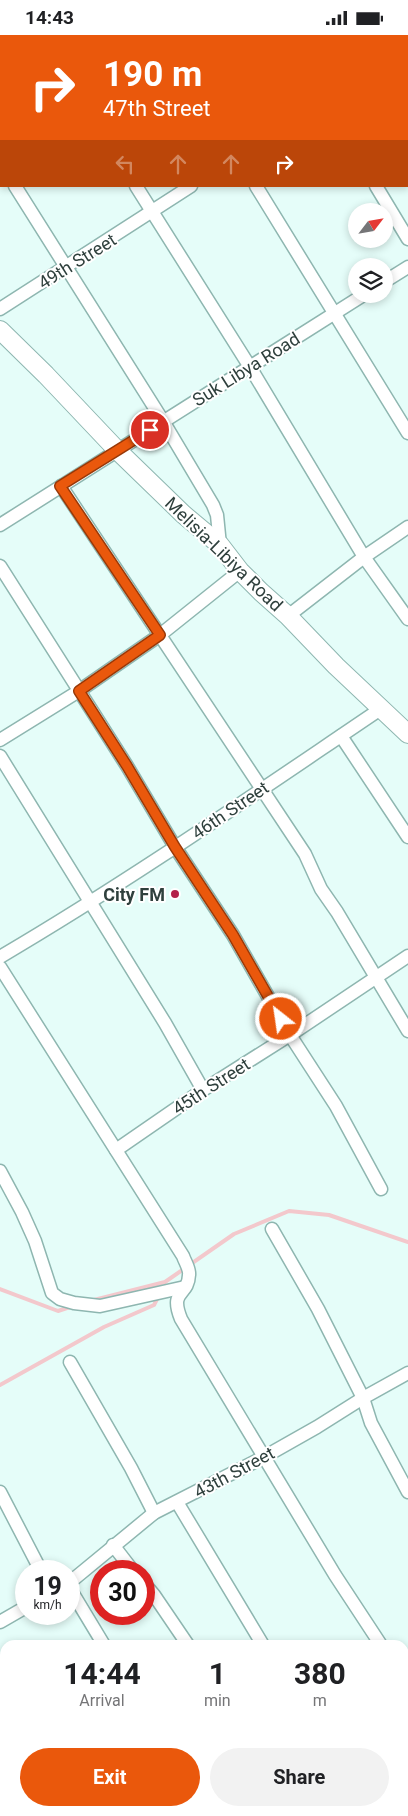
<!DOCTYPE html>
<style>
body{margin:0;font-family:Roboto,sans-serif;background:#f2f2f2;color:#202124;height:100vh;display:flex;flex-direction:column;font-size:19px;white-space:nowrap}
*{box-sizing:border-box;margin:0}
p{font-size:16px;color:#757577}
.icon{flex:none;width:28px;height:28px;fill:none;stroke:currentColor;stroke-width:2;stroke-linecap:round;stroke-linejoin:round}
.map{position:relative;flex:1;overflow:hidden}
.drawer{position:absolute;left:0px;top:1605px;width:409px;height:176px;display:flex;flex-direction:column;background:#fff;border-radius:15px 15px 0 0;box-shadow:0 2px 8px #0003}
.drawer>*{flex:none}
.banner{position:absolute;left:0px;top:0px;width:409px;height:152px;box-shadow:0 2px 8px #0003;background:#ea580c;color:#fff;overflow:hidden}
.needle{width:32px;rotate:59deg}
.tools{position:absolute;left:348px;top:168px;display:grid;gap:10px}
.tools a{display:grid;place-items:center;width:45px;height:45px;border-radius:50%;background:#fff;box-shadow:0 2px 8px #0003;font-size:25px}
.speed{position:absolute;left:15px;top:1525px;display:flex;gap:10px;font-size:25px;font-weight:700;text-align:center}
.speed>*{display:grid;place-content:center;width:65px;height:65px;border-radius:50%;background:#fff;box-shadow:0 2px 8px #0003;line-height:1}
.speed small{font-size:12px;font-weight:400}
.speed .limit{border:8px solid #d22;background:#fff;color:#111}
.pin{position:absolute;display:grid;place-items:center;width:42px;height:42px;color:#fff;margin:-21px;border:2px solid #fff;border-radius:50%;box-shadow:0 1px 5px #0007}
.me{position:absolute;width:55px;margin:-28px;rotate:330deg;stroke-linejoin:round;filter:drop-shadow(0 0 4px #0008)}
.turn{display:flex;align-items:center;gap:18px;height:105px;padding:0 20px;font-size:22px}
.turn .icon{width:65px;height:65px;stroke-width:2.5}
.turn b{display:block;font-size:35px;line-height:42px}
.lanes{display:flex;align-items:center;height:48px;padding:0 20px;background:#0003;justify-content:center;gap:25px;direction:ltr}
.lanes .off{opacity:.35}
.eta{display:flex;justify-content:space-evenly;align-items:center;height:85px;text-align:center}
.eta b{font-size:30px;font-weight:700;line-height:35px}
.cta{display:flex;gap:10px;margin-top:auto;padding:10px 20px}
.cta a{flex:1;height:58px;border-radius:30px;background:#ea580c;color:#fff;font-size:20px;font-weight:700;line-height:58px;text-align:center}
.cta a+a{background:#f2f2f2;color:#202124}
.status{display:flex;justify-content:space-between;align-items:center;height:35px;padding:0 25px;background:#fff;direction:ltr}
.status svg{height:14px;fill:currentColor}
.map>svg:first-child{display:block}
</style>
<div class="status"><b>14:43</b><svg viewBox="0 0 49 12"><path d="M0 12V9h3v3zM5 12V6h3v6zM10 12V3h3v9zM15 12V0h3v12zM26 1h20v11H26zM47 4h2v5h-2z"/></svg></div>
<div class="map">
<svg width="408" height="1781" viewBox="0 0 408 1781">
<rect width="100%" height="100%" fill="#e5fdf9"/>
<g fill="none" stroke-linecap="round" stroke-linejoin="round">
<!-- stream -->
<g stroke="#f3c8cc" stroke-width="4">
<path d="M0,1254l58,22 15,-5"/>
<path d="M94,1265l71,-18 69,-48 55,-23 40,4 79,27"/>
<path d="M0,1350l104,-58 50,-22 4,-8"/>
</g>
<!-- minor casing -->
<g stroke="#8eb6b0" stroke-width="15">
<g id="minor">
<path d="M37,0l1,1"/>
<path d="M158,0l1,1"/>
<path d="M281,0l1,1"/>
<path d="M400,0l1,1"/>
<path d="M77,1l2,-1"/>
<path d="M0,49h1"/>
<path d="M0,128l1,2"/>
<path d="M15,151l148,235 50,84 4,10 3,30"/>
<path d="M136,151l114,181 114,190 44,62"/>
<path d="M256,151l152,247"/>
<path d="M376,151l32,53"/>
<path d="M384,247l24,-15"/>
<path d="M0,274l191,-123"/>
<path d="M61,451l244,368 16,35 16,23 71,119"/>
<path d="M0,490l365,-231"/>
<path d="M0,531l127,200 48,81 58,88 57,100 46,71 45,83"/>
<path d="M288,581l76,-59 44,-30"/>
<path d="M341,701l67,101"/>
<path d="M0,705l79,-49 81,-56 80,-64"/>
<path d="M0,721l165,267 38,67"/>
<path d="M0,922c131,-77 256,-164 382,-249"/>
<path d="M0,932l183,289c2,6 7,13 6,19 -1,22 -20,14 -8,44l154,256 46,70"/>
<path d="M116,1115l87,-60 87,-55 118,-79"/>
<path d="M0,1136l22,41 13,29 17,52 8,6 14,4 26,3 85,-19"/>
<path d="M272,1194l46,80 45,89 8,25 37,69"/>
<path d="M70,1327l61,106 23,45"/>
<path d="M0,1457l41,79"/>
<path d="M177,1467l86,143"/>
<path d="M113,1510l20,26"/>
<path d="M69,1548l85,-70 110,-56 53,-30 46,-29 45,-25"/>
<path d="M144,1548l10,12 34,50"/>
<path d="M69,1552l35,58"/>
<path d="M0,1587l26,-15"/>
<path d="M0,1636l5,8"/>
<path d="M404,1648l4,7"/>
<path d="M86,1776l3,5"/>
<path d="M286,1776l3,5"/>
<path d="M356,1776l3,5"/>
<path d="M41,1781l8,-5"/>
<path d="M201,1781l8,-5"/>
</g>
</g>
<!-- secondary casing -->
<g stroke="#8eb6b0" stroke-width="20">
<path id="secondary" d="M0,295l46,45 71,75 66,64 37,31 20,26 21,21 27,24 48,50 72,68"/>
</g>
<!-- minor -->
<use href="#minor" stroke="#fff" stroke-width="12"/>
<!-- secondary -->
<use href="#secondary" stroke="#fff" stroke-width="18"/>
</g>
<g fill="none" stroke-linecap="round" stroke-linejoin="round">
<!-- route casing -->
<g stroke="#983908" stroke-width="12">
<path id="route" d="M150,395l-90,56 100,149 -81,56 48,75 48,81 58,88 48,84"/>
</g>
<!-- route -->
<use href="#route" stroke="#ea580c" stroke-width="9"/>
</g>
<!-- markers -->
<circle fill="#b32149" stroke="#fff" stroke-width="2" cx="175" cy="859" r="5"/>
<g text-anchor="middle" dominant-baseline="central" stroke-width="4" stroke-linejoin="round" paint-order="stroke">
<!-- street labels -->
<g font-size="18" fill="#2f403d" stroke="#fff">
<text transform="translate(77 226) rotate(-32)">49th Street</text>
<text transform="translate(246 334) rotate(-32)">Suk Libya Road</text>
<text transform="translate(224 519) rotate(44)">Melisia-Libiya Road</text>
<text transform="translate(230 775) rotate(-34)">46th Street</text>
<text transform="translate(211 1051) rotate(-33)">45th Street</text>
<text transform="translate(234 1437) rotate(-28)">43th Street</text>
</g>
<!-- poi labels -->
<g font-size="18" font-weight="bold" fill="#2f403d" stroke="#fff" text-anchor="end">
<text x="165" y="859">City FM</text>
</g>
</g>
</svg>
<div class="tools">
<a><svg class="needle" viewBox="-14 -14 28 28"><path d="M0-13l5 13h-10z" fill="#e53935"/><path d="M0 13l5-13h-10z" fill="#757577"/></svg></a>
<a><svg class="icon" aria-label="layers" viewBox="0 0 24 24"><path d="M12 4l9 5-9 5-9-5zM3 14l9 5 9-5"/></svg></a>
</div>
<div class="speed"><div>19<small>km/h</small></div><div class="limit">30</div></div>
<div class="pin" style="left:150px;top:395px;background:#d93025"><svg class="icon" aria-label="arrive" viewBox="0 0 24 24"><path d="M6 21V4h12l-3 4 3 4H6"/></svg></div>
<svg class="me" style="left:281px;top:984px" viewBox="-20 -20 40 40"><circle r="17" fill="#ea580c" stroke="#fff" stroke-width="3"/><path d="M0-11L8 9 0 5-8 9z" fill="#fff"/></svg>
<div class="banner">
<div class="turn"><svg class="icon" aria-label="right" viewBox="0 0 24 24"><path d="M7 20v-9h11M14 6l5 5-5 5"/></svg><div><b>190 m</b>47th Street</div></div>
<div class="lanes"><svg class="icon off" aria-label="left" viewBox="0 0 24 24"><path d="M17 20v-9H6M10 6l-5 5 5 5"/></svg><svg class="icon off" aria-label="ahead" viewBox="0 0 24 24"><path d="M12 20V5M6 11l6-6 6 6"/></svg><svg class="icon off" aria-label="ahead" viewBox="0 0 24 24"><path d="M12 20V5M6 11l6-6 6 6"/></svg><svg class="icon" aria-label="right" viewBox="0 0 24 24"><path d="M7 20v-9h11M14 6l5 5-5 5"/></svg></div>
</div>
<section class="drawer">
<div class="eta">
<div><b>14:44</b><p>Arrival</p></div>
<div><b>1</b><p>min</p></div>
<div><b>380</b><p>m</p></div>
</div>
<div class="cta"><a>Exit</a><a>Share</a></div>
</section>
</div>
